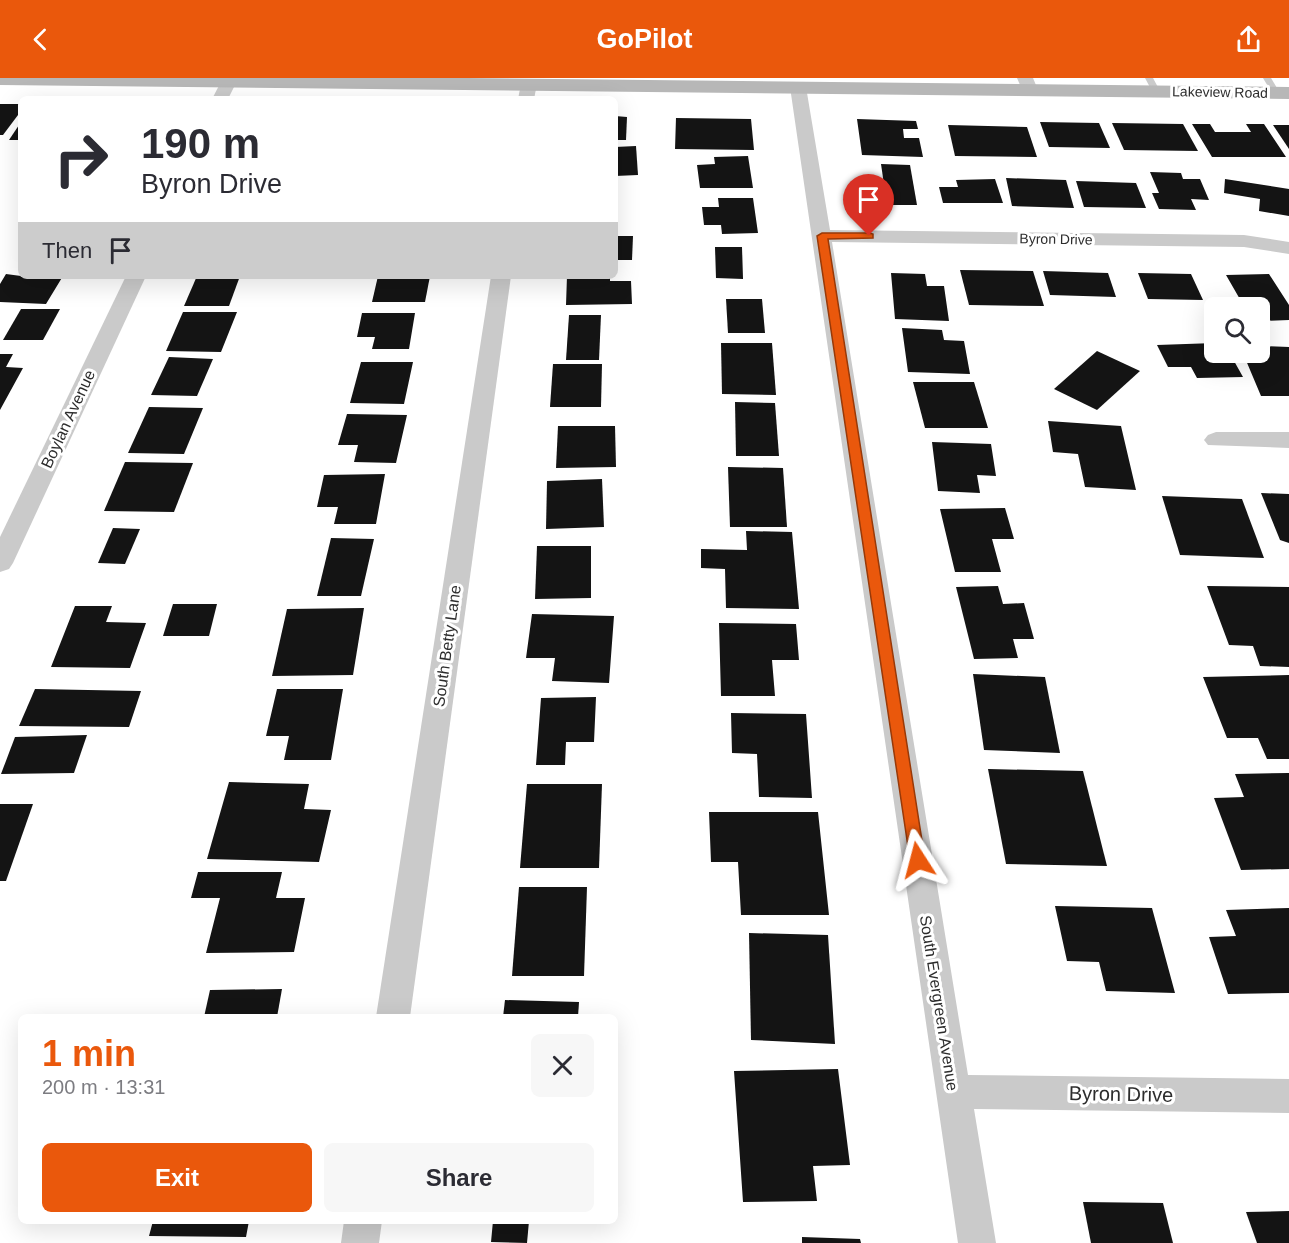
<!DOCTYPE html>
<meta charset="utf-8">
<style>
body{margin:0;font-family:Helvetica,sans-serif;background:#f7f7f7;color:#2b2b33;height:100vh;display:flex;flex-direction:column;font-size:22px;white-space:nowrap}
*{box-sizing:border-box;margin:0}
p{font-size:20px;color:#7c7c81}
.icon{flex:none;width:33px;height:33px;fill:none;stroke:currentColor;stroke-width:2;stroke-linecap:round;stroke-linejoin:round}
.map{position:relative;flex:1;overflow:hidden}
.details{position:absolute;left:18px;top:936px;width:600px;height:210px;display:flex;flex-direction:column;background:#fff;border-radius:9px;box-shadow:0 6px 24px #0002}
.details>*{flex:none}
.guide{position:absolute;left:18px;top:18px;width:600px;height:183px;border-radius:9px;box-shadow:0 6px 24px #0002;background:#fff;color:#2b2b33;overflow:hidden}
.buttons{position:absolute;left:1204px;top:219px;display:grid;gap:12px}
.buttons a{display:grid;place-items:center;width:66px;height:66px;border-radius:9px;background:#fff;box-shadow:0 6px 24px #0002;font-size:30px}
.pin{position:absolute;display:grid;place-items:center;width:51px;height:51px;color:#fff;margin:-62px -26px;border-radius:50% 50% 50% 0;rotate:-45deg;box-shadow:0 0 6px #0007}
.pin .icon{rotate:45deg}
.me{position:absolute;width:66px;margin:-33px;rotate:351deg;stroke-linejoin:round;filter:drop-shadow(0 0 4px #0008)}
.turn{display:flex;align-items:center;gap:21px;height:126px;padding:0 24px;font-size:27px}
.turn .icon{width:78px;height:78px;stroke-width:2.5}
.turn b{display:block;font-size:42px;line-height:51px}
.then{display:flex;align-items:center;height:57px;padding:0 24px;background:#0003;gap:12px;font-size:22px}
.round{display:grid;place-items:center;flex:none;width:63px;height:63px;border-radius:9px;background:#f7f7f7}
.headline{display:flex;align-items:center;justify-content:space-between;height:102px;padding:0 24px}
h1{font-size:36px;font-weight:800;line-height:45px;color:#ea580c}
.cta{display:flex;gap:12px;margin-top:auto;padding:12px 24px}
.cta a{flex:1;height:69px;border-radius:9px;background:#ea580c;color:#fff;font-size:24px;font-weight:800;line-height:69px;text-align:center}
.cta a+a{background:#f7f7f7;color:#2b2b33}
header{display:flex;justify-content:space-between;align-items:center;height:78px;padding:0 24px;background:#ea580c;color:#fff;font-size:27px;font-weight:800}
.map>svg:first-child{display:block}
</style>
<header><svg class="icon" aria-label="back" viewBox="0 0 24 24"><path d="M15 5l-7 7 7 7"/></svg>GoPilot<svg class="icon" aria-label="share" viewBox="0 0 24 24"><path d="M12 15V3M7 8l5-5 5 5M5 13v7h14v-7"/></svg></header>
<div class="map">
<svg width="1289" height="1165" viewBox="0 0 1289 1165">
<rect width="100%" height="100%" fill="#fff"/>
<!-- building -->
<g fill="#141414">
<path d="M0,26h21v7l-18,24h-3z"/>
<path d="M615,38l12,1 -1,23h-11z"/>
<path d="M676,40l75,1 3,31 -79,-1z"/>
<path d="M857,41l59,2 2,8h-15l1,9h15l4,19 -61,-2z"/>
<path d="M21,44v18h-12z"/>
<path d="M1040,44l59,1 11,25 -61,-1z"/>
<path d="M1112,45l71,1 15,27 -74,-1z"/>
<path d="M1192,46h18l5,8h36l-5,-8h18l22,33h-74z"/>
<path d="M948,47l79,2 10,30 -82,-1z"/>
<path d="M1273,47h16v24z"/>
<path d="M636,68l2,29 -23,1v-29z"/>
<path d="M748,78l5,32h-53l-3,-23 18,-1 -1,-7z"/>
<path d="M881,86l29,1 7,40h-30z"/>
<path d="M1150,94l31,1 2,6h17l9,21 -18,-1 5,11 -37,-1 -7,-16h7z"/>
<path d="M1006,100l60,2 8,28 -62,-2z"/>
<path d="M995,101l8,24h-60l-4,-16h19l-2,-7z"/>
<path d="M1225,101l64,10v27l-30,-5 1,-12 -36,-6z"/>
<path d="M1076,103l60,2 10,25 -62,-1z"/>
<path d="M718,120h35l5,35 -36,1 -1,-9h-17l-2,-18h17z"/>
<path d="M615,158h18l-1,24h-17z"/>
<path d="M715,169h27l1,32 -27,-1z"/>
<path d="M960,192l73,1 11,35 -75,-1z"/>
<path d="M1043,193l65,2 8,24 -66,-2z"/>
<path d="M891,195l34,1 2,12h17l5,35 -54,-2z"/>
<path d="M1138,195l53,1 12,26 -55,-1z"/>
<path d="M6,196l15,2h42l-17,28 -46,-2v-18z"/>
<path d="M1269,196l20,31v15l-29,1v-13h-15l-19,-33z"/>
<path d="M197,198h43l-11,30h-45z"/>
<path d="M378,198h52l-5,26h-53z"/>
<path d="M567,198h43v5h21l1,23 -66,1z"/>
<path d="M726,221h36l3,34h-37z"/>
<path d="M21,231h39l-17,31h-40z"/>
<path d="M183,234h54l-16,40 -55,-1z"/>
<path d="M362,235h53l-6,36h-37l3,-12h-18z"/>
<path d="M569,237h32l-2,45h-33z"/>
<path d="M902,250l40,2 2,10 20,1 6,33 -62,-2z"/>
<path d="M721,265h51l4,52 -54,-1z"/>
<path d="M1215,265v9h14l14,25 -46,1 -6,-11h-23l-11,-22z"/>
<path d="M1260,268l29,1v49h-28l-16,-38h19z"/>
<path d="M1097,273l43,20 -43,39 -43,-21z"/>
<path d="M0,276h13l-7,13 17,1 -23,42z"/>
<path d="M169,279l44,2 -16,37 -46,-1z"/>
<path d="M361,284h52l-9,42 -54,-1z"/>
<path d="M553,286h49l-1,43h-51z"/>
<path d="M913,304h61l14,46h-63z"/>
<path d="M735,324l40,1 4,53h-43z"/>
<path d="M149,329l54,1 -19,46 -56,-1z"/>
<path d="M347,336l60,1 -11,48 -42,-1 4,-17h-20z"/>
<path d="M1048,343l73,5 15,64 -51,-3 -7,-33 -25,-2z"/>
<path d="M558,348h57l1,41 -60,1z"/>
<path d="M932,364l59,2 5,32 -19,-1 3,18 -42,-2z"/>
<path d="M125,384l68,1 -19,49 -70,-1z"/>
<path d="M728,389l55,1 4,59h-57z"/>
<path d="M385,396l-9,50h-42l4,-17h-21l7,-32z"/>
<path d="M602,401l2,48 -58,2 1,-48z"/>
<path d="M1261,415l28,1v49l-9,-3z"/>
<path d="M1162,418l80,3 22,59 -84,-3z"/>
<path d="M1005,430l9,31h-22l9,33h-46l-15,-63z"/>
<path d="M113,450l27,1 -15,35 -27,-1z"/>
<path d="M746,453l46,1 7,77 -73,-1 -1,-39 -24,-1v-19l46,1z"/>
<path d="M331,460l43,1 -13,57h-44z"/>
<path d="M537,468h54v52l-56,1z"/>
<path d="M998,508l5,18 21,-1 10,36h-21l5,19 -44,1 -18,-72z"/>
<path d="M1207,508l82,1v80l-29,-1 -7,-20 -24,-1z"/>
<path d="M173,526h44l-8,32h-46z"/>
<path d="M75,528h37l-6,16 40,1 -16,45 -79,-1z"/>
<path d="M364,530l-11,67 -81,1 15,-67z"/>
<path d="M532,536l82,2 -5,67 -57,-2 3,-23h-29z"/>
<path d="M719,545l77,1 3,36h-27l3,36h-54z"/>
<path d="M973,596l72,3 15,76 -76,-3z"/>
<path d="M1289,597v84h-22l-9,-21h-31l-24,-61z"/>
<path d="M35,611l106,2 -12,36 -110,-1z"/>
<path d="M277,611h66l-12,71h-47l5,-24h-23z"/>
<path d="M596,619l-2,45h-28l-1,23h-29l5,-67z"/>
<path d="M731,635l75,1 6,84 -53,-1 -2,-43 -25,-1z"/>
<path d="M87,657l-13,38 -73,1 14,-37z"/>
<path d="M988,691l95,2 24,95 -101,-2z"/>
<path d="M1289,695v96l-48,1 -27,-72 30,-1 -9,-23z"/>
<path d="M229,704l80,2 -5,25 27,1 -12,52 -112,-3z"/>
<path d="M527,706h75l-3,84h-79z"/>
<path d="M0,726h33l-27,77h-6z"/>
<path d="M709,734h109l11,103h-88l-3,-53h-27z"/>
<path d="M198,794h84l-6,26h29l-11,54 -88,1 14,-55h-29z"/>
<path d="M519,809h68l-3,89h-72z"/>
<path d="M1055,828l97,2 23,85 -69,-2 -7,-29 -32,-1z"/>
<path d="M1289,830v85l-61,1 -19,-57 27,-1 -10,-26z"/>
<path d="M749,855l79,2 7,109 -84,-4z"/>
<path d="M282,911l-5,28h-73l6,-27z"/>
<path d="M505,922l74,2 -1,15h-75z"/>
<path d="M838,991l12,96 -37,1 4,35 -74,1 -9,-131z"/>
<path d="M1083,1124l80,1 10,40h-82z"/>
<path d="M1289,1133v32h-32l-11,-31z"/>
<path d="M153,1143h96l-3,16 -97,-1z"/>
<path d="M493,1143h36l-2,22 -36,-1z"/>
<path d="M802,1159l58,2 1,4h-59z"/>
</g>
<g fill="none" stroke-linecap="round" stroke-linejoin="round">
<!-- lane -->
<g fill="#cacaca" fill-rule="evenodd">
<path d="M1145,0h8l7,13 -1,2h-6z"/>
<path d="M1263,0h8l9,15 -1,2h-6z"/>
</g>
<!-- street -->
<g fill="#cacaca" fill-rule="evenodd">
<path d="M223,0h12l2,3 -9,18h-16z"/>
<path d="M1017,0h16l5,12 -2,4h-12z"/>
<path d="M529,1l8,5 -3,15h-16l3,-15z"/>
<path d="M798,4l8,5 24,143 414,5 45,7v12l-45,-7 -412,-5 136,833 321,4v34l-315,-4 22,134h-38l-168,-1156z"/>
<path d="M126,198h20l-133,287 -4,6 -9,3v-35z"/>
<path d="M491,198h20l-101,741h-34z"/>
<path d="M1216,354h73v16l-81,-3 -4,-5 4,-5z"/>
<path d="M344,1143h38l-3,22h-38z"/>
</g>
<!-- secondary -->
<path fill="#b7b7b7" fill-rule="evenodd" d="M0,0h467l822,9v12l-1289,-14z"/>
</g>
<!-- route -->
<path fill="#ea580c" stroke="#983908" stroke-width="1.5" d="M869,155l4,1v4l-45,1 97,621 -2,5h-11l-2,-5 -93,-624 5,-3z"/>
<g text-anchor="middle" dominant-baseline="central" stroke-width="6" stroke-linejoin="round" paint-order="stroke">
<!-- far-street labels -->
<g font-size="14" fill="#2d2d2d" stroke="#fff">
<text transform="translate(1220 14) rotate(1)">Lakeview Road</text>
<text transform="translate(1056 161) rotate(1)">Byron Drive</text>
</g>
<!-- street labels -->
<g font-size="16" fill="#2d2d2d" stroke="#fff">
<text transform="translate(68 341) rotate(-65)">Boylan Avenue</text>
<text transform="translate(447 568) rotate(-82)">South Betty Lane</text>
<text transform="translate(939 925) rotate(81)">South Evergreen Avenue</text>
</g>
<!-- near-street labels -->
<g font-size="20" fill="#2d2d2d" stroke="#fff">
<text transform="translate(1121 1016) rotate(1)">Byron Drive</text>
</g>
</g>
</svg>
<div class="buttons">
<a><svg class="icon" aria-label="search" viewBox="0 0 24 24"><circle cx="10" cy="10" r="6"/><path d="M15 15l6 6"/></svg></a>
</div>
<div class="pin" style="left:869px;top:158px;background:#d93025"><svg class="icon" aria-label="arrive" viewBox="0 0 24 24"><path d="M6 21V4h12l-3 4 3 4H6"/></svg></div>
<svg class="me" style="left:918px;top:782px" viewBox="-20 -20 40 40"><path d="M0-17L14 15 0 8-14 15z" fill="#ea580c" stroke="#fff" stroke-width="4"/></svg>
<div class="guide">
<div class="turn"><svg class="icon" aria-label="right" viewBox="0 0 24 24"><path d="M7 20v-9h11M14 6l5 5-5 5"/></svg><div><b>190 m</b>Byron Drive</div></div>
<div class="then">Then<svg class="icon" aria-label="arrive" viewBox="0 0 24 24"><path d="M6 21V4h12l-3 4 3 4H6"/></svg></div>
</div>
<section class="details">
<div class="headline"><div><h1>1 min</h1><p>200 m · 13:31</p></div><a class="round"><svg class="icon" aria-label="close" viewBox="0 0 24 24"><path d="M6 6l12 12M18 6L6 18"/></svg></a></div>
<div class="cta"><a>Exit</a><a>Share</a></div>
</section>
</div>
